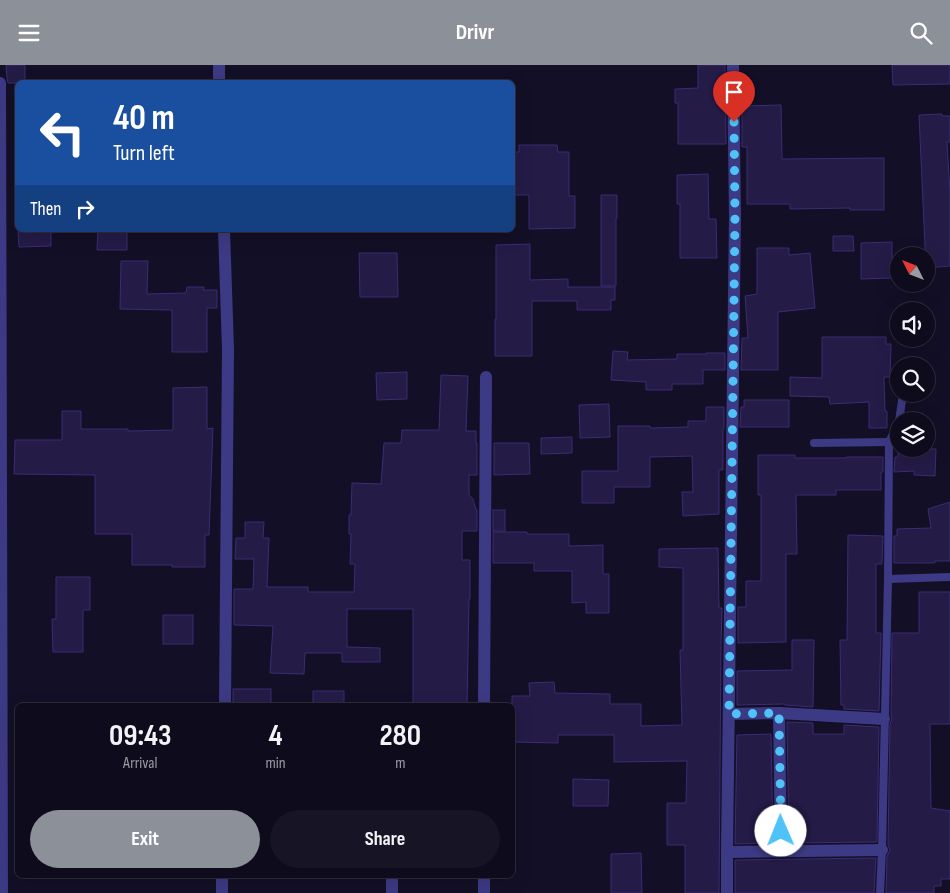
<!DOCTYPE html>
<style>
body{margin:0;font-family:"Sofia Sans Condensed",sans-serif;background:#171425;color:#f1f3f6;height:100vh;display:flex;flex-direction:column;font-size:19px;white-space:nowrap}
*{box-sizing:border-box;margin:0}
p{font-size:16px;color:#9b9ba3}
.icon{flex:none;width:28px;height:28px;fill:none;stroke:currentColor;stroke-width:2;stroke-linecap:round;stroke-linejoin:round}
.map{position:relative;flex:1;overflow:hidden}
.drawer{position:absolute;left:15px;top:638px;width:500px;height:175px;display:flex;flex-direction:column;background:#0e0b1c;border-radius:8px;box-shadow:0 5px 20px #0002,0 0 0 1px #2e2b3b}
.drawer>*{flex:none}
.guide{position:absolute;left:15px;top:15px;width:500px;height:152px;border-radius:8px;box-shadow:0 5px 20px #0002,0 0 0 1px #2e2b3b;background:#1a4fa0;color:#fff;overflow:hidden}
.needle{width:32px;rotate:312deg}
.buttons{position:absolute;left:890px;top:182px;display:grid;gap:10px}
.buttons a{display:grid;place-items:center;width:45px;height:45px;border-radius:50%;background:#0e0b1c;box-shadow:0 5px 20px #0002,0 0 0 1px #2e2b3b;font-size:25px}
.pin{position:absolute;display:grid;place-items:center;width:42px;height:42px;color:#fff;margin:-51px -21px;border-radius:50% 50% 50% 0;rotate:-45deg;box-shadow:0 0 5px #0007}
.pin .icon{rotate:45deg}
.me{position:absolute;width:55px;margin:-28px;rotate:359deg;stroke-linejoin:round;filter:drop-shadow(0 0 4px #0008)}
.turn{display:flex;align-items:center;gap:18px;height:105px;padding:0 15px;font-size:22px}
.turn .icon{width:65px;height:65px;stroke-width:2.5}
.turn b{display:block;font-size:35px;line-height:42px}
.then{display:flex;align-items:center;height:48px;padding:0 15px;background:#0003;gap:10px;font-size:19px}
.eta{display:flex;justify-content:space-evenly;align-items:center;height:85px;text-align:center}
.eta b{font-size:30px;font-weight:700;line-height:35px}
.primary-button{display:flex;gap:10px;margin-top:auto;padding:10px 15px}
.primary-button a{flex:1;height:58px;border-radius:30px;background:#8c9099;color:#fff;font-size:20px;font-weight:700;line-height:58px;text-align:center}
.primary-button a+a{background:#171425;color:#f1f3f6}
header{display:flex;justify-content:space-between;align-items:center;height:65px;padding:0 15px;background:#8c9099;color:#fff;font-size:22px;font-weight:700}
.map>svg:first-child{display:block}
</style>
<header><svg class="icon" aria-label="menu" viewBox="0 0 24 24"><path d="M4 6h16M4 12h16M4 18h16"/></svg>Drivr<svg class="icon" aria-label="search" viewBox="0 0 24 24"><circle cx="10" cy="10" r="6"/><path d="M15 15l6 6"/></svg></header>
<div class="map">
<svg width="950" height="828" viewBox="0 0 950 828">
<rect width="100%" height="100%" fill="#130f26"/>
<!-- building -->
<g fill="#241b47" stroke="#3b2d73">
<path d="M6,0h19v18h-17l-1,-5z"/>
<path d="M698,0h27l1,79h-48v-41h-3v-14l23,-1z"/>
<path d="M892,0h58v19l-57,1z"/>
<path d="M781,40l1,54 102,-1v52h-34v-2l-60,1v-5h-43v-57h-5v-41z"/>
<path d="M942,49v2h8v26h-3l3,51v73l-24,2 -7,-153z"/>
<path d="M519,80h38l1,7h11v44h6v32l-46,1v-34h-17v-43h7z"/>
<path d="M708,109l1,45h7l1,39h-37v-54h-3v-29z"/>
<path d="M601,130h16v23h-1v68h-15z"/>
<path d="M18,165h33v16l-32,1z"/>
<path d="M98,165h29v20h-30z"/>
<path d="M833,171h20l1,15h-21z"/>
<path d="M892,177v36l-31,1v-36z"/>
<path d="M530,179v36l38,-1v8h47v13h-4v10h-34v-9h-45v55h-37v-37h1v-74z"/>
<path d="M757,183h32v7l21,-2 5,55 -37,4v58h-37l1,-32h6l-3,-42 12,-2z"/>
<path d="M359,188h38l1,44h-38z"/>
<path d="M121,196h27l-1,33 39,-1 1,-6h17l-1,3h14v18h-10v44h-35v-42l-52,-1z"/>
<path d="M822,272h64v7h5l-1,33h-6l1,34h2v17h-18v-26l-39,2 -1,-7 -39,-1v-19l32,1z"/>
<path d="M613,286l15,1 -1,8 50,-1v-5h29v-1h19v17h-22v14h-31v6h-26v-8l-35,-2z"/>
<path d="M407,307v27l-30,1 -1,-27z"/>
<path d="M441,310l27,1 -2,55h10v12h1v32h-8v20l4,4 3,11h1v21h-15v29h8v39h-1l-2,106h-54v-96h-66v38l33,1v14h-38v-9h-37l-1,21 -34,-1 3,-47 -39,-1v-36h19l1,-30h-19l1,-21h9v-16h19l-1,16h6l-2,49h41v5h46l1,-28h-5l1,-30h-2v-19h2l1,-32 29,1 3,-41h17l1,-13h37z"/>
<path d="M207,322v42l6,-1 -4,107h-4v32h-33v-2h-40v-31h-37v-59l-81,-1 1,-34h47v-29h19v18h47v2l45,-1v-42z"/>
<path d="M744,335h45v27h-49l1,-20h3z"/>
<path d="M609,339l1,33 -30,1 -1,-33z"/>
<path d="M706,342h18v21h-1v42h-4v44l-36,2 -1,-24h11l-1,-36 -42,1v30h-36v16h-32v-32h36v-45h32v2l38,-1v-6h18z"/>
<path d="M572,372v16l-31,1v-16z"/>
<path d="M494,378h35l1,31 -36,1z"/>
<path d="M898,384h38l-1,27 -21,-1v-4l-20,1 1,-15h3z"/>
<path d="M758,390h37v3h51v-1h37v15h-2v18h-45v5h-40l1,59h-11v88l-48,1v-36h8v-26h15v-86h-3z"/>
<path d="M950,437v59h-15v2h-41v-27h3v-7l34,-1 -3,-19z"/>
<rect x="493" y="445" width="12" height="21"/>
<path d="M493,467h34v2h42v12l34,-1v29h6v39h-23v-11l-14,1v-32h-38v-8h-41z"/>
<path d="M848,470l35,1 -1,28h-6v69h5l-2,78 -35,-2v-4h-3l-1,-65h7z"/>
<path d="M718,483l1,60h3l-1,35 -2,250h-34v-48h-18v-42h19l1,-42 -73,1v-27h-56v8l-46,-1v-46h18l-1,-13 25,-1 1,11 55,1v10h31v22l41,-1 -2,-75h3v-82l-24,-1v-18z"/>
<path d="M56,512h34v33h-7v42h-30l-1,-33h4z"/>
<path d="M919,527h31v132h-20l1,84 19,3v68h-9v7h-7v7h-48l1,-37 3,-6 -2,-5 2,-121 2,-5 -1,-4 1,-82h27z"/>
<rect x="163" y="550" width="30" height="29"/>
<path d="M792,575h22l-1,67 -28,-2v-1l-48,1v-34l55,-1z"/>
<rect x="233" y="624" width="38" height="16"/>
<rect x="313" y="626" width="31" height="14"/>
<path d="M787,657l26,1v11h31v-9l35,2 -2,115 -88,1z"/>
<path d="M771,669l2,109 -38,1 2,-109z"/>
<path d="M573,714l36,1 -1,26h-35z"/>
<path d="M641,788l1,40h-31v-39z"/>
<path d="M876,793l-2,35h-139v-33z"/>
</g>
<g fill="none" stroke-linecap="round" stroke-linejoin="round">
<!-- lane -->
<g stroke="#3d3a85" stroke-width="8">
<path d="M899,356l4,-27"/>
<path d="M814,378l75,-1"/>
<path d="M888,514l62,-2"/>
<path d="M880,828l2,-43 6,-271 1,-137 10,-20"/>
</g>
<!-- street -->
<g stroke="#3d3a85" stroke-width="12">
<path d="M219,0v18"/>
<path d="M0,18l2,810"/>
<path d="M224,165l4,119 -3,356"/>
<path d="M484,640l2,-328"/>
<path d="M779,648l2,137"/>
<path d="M729,649l50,-1 105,6"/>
<path d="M727,787l8,-636 -2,-151"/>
<path d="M222,828v-18"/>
<path d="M392,828v-18"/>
<path d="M484,828v-18"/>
<path d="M727,828v-41l155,-2"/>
</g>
</g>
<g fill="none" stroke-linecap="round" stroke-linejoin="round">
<!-- route -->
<path stroke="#4fc3f7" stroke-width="9" stroke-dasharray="0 16.2" d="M734,57l1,94 -6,498 50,-1 2,118"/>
</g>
</svg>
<div class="buttons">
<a><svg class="needle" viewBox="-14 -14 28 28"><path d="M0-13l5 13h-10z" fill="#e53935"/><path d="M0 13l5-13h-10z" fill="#9b9ba3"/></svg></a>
<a><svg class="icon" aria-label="sound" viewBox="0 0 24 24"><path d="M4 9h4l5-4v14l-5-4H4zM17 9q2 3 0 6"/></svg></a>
<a><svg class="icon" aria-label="search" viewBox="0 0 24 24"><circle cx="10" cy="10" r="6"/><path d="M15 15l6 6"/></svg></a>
<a><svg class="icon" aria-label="layers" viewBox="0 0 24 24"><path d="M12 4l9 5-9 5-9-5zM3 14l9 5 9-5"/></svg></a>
</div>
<div class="pin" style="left:734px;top:57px;background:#d93025"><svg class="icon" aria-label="arrive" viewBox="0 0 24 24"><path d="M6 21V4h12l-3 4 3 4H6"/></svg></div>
<svg class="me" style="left:781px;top:766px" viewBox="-20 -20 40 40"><circle r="19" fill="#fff"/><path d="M0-13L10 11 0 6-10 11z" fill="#4fc3f7"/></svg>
<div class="guide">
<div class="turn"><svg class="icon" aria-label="left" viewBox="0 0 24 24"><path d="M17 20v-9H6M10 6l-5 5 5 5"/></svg><div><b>40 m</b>Turn left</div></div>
<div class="then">Then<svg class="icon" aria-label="right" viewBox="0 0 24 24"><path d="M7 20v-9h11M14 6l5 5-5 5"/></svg></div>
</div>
<section class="drawer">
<div class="eta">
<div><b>09:43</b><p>Arrival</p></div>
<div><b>4</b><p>min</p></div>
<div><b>280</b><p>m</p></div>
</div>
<div class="primary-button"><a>Exit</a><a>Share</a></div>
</section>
</div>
